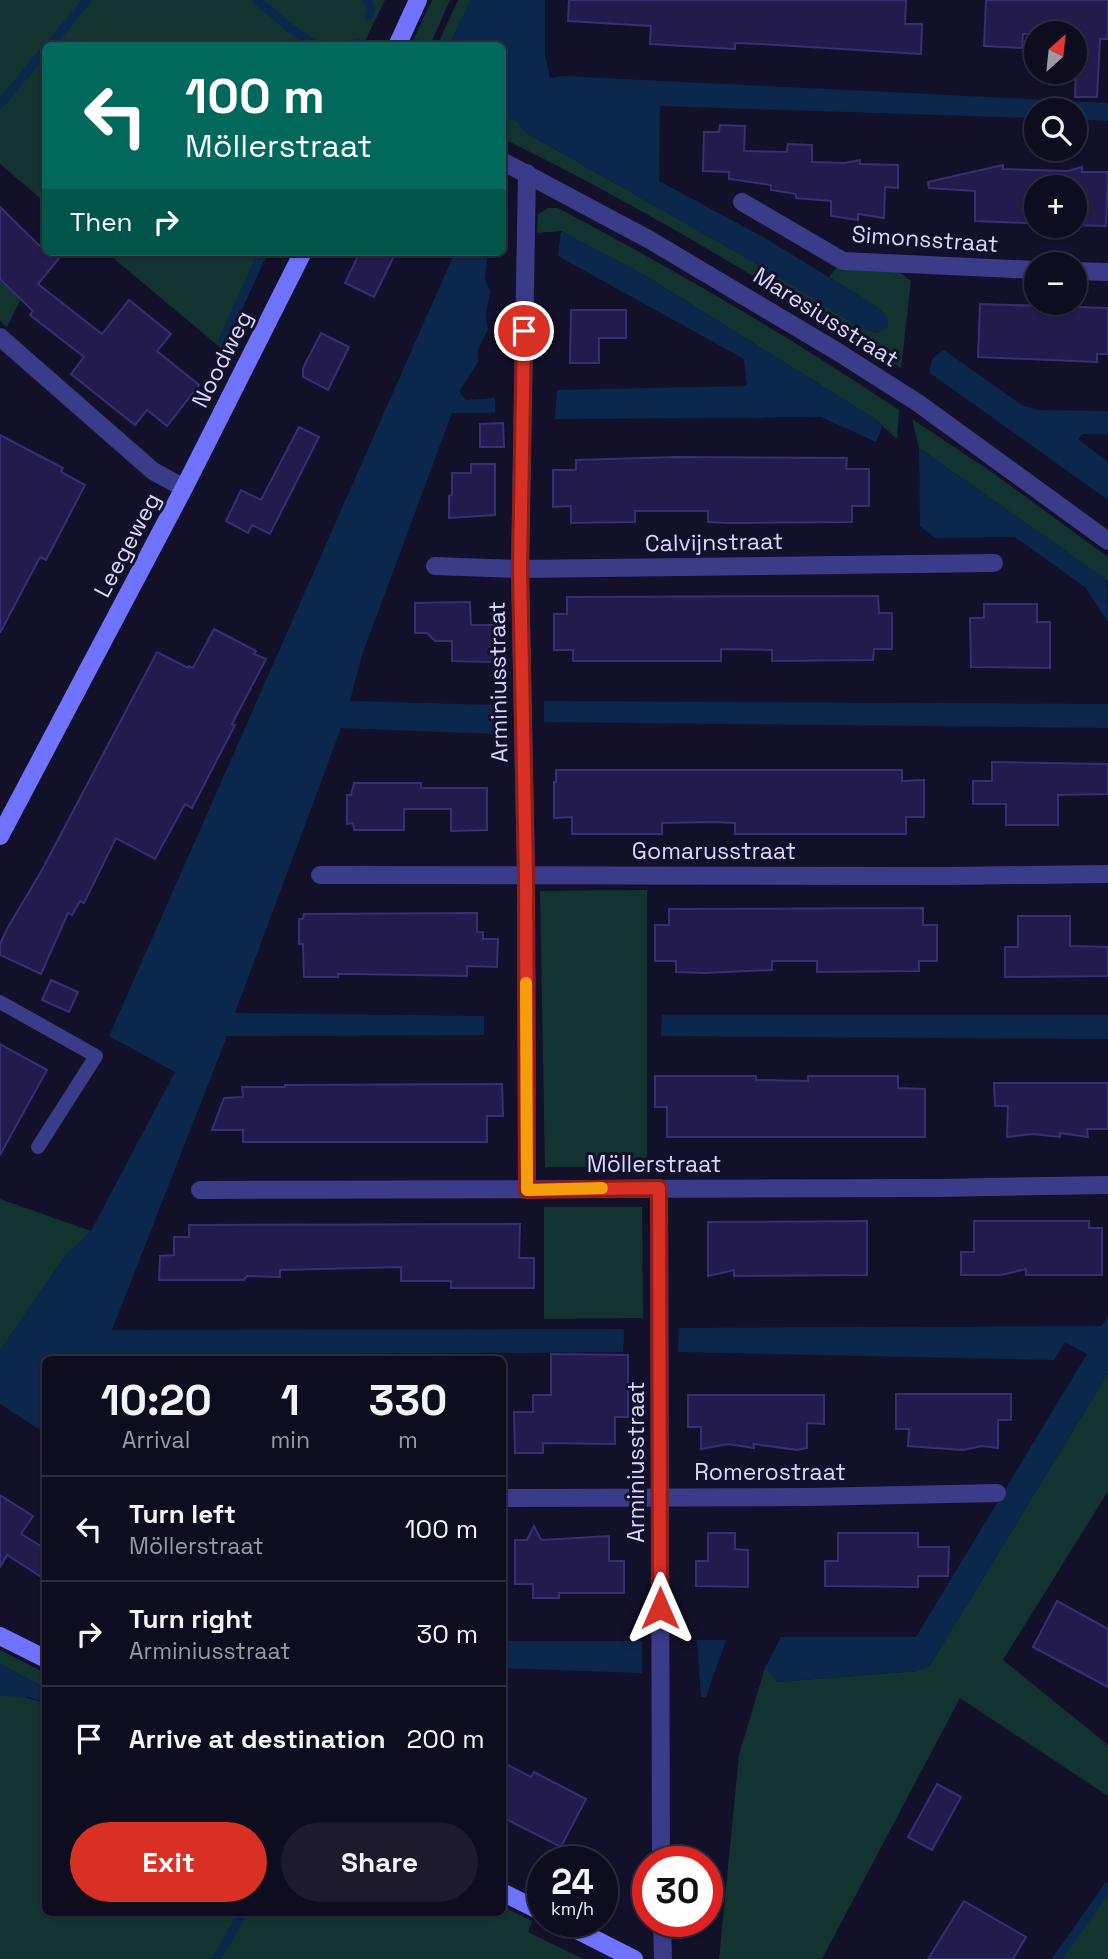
<!DOCTYPE html>
<meta charset="utf-8">
<style>
body{margin:0;font-family:"Space Grotesk",sans-serif;background:#1c1a2c;color:#f1f3f6;height:100vh;display:flex;flex-direction:column;font-size:26px;white-space:nowrap}
*{box-sizing:border-box;margin:0}
p{font-size:23px;color:#9b9ba4}
.icon{flex:none;width:38px;height:38px;fill:none;stroke:currentColor;stroke-width:2;stroke-linecap:round;stroke-linejoin:round}
.map{position:relative;flex:1;overflow:hidden}
.side{position:absolute;left:42px;top:1356px;width:464px;height:560px;display:flex;flex-direction:column;background:#0e0c1f;border-radius:10px;box-shadow:0 2px 5px #0004,0 0 0 2px #2e2c3d}
.side>*{flex:none}
.hud{position:absolute;left:42px;top:42px;width:464px;height:214px;border-radius:10px;box-shadow:0 2px 5px #0004,0 0 0 2px #2e2c3d;background:#00695c;color:#fff;overflow:hidden}
.needle{width:46px;rotate:27deg}
.controls{position:absolute;left:1024px;top:21px;display:grid;gap:14px}
.controls a{display:grid;place-items:center;width:63px;height:63px;border-radius:50%;background:#0e0c1f;box-shadow:0 2px 5px #0004,0 0 0 2px #2e2c3d;font-size:35px}
.speed{position:absolute;left:527px;top:1846px;display:flex;gap:14px;font-size:35px;font-weight:700;text-align:center}
.speed>*{display:grid;place-content:center;width:91px;height:91px;border-radius:50%;background:#0e0c1f;box-shadow:0 2px 5px #0004,0 0 0 2px #2e2c3d;line-height:1}
.speed small{font-size:18px;font-weight:400}
.speed .limit{border:10px solid #d22;background:#fff;color:#111}
.pin{position:absolute;display:grid;place-items:center;width:60px;height:60px;color:#fff;margin:-30px;border:4px solid #fff;border-radius:50%;box-shadow:0 2px 7px #0007}
.me{position:absolute;width:77px;margin:-38px;rotate:0deg;stroke-linejoin:round;filter:drop-shadow(0 0 5px #0008)}
.turn{display:flex;align-items:center;gap:24px;height:147px;padding:0 28px;font-size:32px}
.turn .icon{width:91px;height:91px;stroke-width:2.5}
.turn b{display:block;font-size:49px;line-height:60px}
.then{display:flex;align-items:center;height:66px;padding:0 28px;background:#0003;gap:14px;font-size:26px}
.eta{display:flex;justify-content:space-evenly;align-items:center;height:119px;text-align:center}
.eta b{font-size:42px;font-weight:800;line-height:49px}
.primary-button{display:flex;gap:14px;margin-top:auto;padding:14px 28px}
.primary-button a{flex:1;height:80px;border-radius:42px;background:#d93025;color:#fff;font-size:28px;font-weight:800;line-height:80px;text-align:center}
.primary-button a+a{background:#1c1a2c;color:#f1f3f6}
ul{padding:0;list-style:none}
li{display:flex;align-items:center;gap:21px;height:105px;padding:0 28px;border-top:2px solid #2e2c3d}
li div{flex:1}
li b{display:block;font-size:26px}
li em{font-style:normal}
.map>svg:first-child{display:block}
</style>
<div class="map">
<svg width="1108" height="1959" viewBox="0 0 1108 1959">
<rect width="100%" height="100%" fill="#131029"/>
<!-- green -->
<g fill="#133331">
<path d="M0,0h385l-22,45 -317,1 -1,156 -45,-38z"/>
<path d="M432,0h18l-20,45h-19z"/>
<path d="M458,0h13l-22,45 -12,1z"/>
<path d="M502,117l15,4 8,11 248,141 85,53 19,7 10,-6 -9,-19 -49,-31 8,-10 62,5 12,9 -10,87c-129,-82 -261,-163 -399,-230z"/>
<path d="M548,208h10c117,62 231,128 341,202l-2,29 -22,-20 -231,-144 -83,-44 -24,2 1,-19z"/>
<path d="M106,252h162l-45,98z"/>
<path d="M0,281l21,18 -14,28 -7,-6z"/>
<path d="M912,419l81,54 115,84v24l-189,-133z"/>
<path d="M647,890v277h-102l-5,-276z"/>
<path d="M0,1199l91,32 -26,25 -65,95z"/>
<path d="M544,1207h98l1,111 -99,1z"/>
<path d="M1108,1373v118l-105,169 105,85v51l-148,-98 -138,261h-103l20,-204 26,-87 13,14 139,-11 13,-6z"/>
<path d="M0,1650l45,23v15l-45,-24z"/>
<path d="M17,1695l28,8 1,210h456v-7l30,15 -4,11 55,27h-583v-263z"/>
<path d="M1108,1893v66h-46z"/>
</g>
<!-- water -->
<g fill="#0c274c">
<path d="M471,0h74v55l5,23 13,-2 545,27v18l-33,-2 -1,-9h-38v8l-376,-12 -1,75 106,57 114,70 10,10 -2,10 -10,5 -19,-7 -85,-53 -248,-141 -8,-11 -15,-4v-71l-53,-1z"/>
<path d="M561,231l83,44 231,144 8,6 -7,17 -55,-25 -266,2 2,-29 190,-4 -3,-27 -186,-103z"/>
<path d="M455,252h33l-3,27 5,12 -4,24 2,14 -10,21v12l-18,28 1,5 5,5 29,-2v15h-43l-90,242 -12,46 146,4v29l-155,-6 -106,285 249,3v19l-257,1 -115,294 512,-1 -1,23 -521,4v4h-56l-1,73 -45,-29v-53l65,-95 26,-25 84,-159 -66,-36z"/>
<path d="M944,350l79,56 17,4 68,1v23h-26l-4,5 30,23v38l-178,-127c0,-13 3,-17 14,-23z"/>
<path d="M919,448l188,132 1,42 -23,-35 -70,-50 -80,1 -15,-12z"/>
<path d="M544,701l564,3v24l-564,-6z"/>
<path d="M662,1015h446v24l-447,-3z"/>
<path d="M1108,1317v56l-178,292 -13,6 -140,11 -12,-14 16,-31h135l171,-283 -22,-12 -11,18 -376,-8 1,-24 423,-2z"/>
<path d="M697,1640h29l-20,57h-5z"/>
<path d="M502,1641h140v32l-140,-5z"/>
<path d="M0,1664l45,24v15l-16,-6 -29,-1z"/>
</g>
<g fill="none" stroke-linecap="round" stroke-linejoin="round">
<!-- stream -->
<g stroke="#0c274c" stroke-width="9">
<path d="M257,0l33,28 26,18"/>
<path d="M367,0l4,9 -2,6"/>
<path d="M49,46l38,-46"/>
<path d="M356,46l1,-3"/>
<path d="M0,104l46,-55"/>
<path d="M223,340l40,-88"/>
<path d="M216,1959l27,-46"/>
<path d="M1057,1959l51,-72"/>
</g>
</g>
<!-- building -->
<g fill="#231b4b" stroke="#382d77" stroke-width="2">
<path d="M569,0h337l-1,24h17l-1,30 -143,-9 -43,-2v6l-85,-5 1,-18 -83,-5z"/>
<path d="M986,0h122v39h-8l-3,58h-22l2,-61 -3,-3 -51,1 -1,14 -38,-2z"/>
<path d="M720,125l25,1 -1,25 43,1 1,-8 24,1v17l33,1 15,-3v4l38,1v23l-13,-1 -1,31 -26,-4v6l-27,-4v-15l-35,-3v-4l-25,-4v-5l-42,-6v-7l-26,-1 1,-39h15z"/>
<path d="M1003,165v4l64,2 15,-4v5h26l-2,54 -32,-1v-38h-38v6l-8,-1 -1,31 -52,-2v-30l-46,-3 -1,-6z"/>
<path d="M0,207l46,45h18l-26,32 64,50 27,-34 42,34 -14,17 42,34 -32,41 -20,-16 -12,15 -64,-51 13,-17 -54,-42 3,-4 -33,-32z"/>
<path d="M360,252h36l-22,45 -29,-14z"/>
<path d="M980,304l128,4v46h-11v8l-119,-5z"/>
<path d="M571,310h55v28h-27v25h-29z"/>
<path d="M321,333l28,14 -21,43 -25,-13v-9z"/>
<path d="M503,423l1,24h-24v-23z"/>
<path d="M299,427l20,10 -49,97 -18,-9 -4,8 -22,-12 15,-31 20,10z"/>
<path d="M0,435l63,33 -2,4 24,13 -39,75 -6,-3 -40,76z"/>
<path d="M676,457l171,1 -1,11h23v37h-17v16l-124,1 -20,-1v-11h-73v11l-64,1v-17l-18,1v-37h23v-10z"/>
<path d="M471,464h24v51l-46,3v-22l3,-1v-22h19z"/>
<path d="M878,596l1,17h13v36h-18l-1,11 -101,1v-11l-51,-1v12h-148v-11h-19v-36h13v-17z"/>
<path d="M470,602l1,23h22v37l-41,-1v-20h-17l-8,-8h-12v-30z"/>
<path d="M984,604h53v18h13v46l-79,-1 -1,-49h14z"/>
<path d="M214,629l42,22 -2,3 12,5 -34,65 3,1 -43,83 -7,-4 -30,55 -39,-21 -32,65 -4,-2 -8,14 -4,-2 -27,61 -41,-19v-11l8,-17 34,-57 115,-218 31,16 1,-2 4,2z"/>
<path d="M992,762l116,2v30l-50,1v30h-52v-21h-33v-23h19z"/>
<path d="M556,770h346v11l22,-1v37h-18v17h-171v-11l-25,-1 -48,1v11h-90v-17l-18,1v-36h2z"/>
<path d="M354,783h67v5h66v42l-36,1v-22h-47v21h-50l-1,-7 -6,1v-29h4z"/>
<path d="M923,908v17h14v36h-18v10l-102,1v-11h-45v9l-68,3 -28,-1v-11h-21v-36h14v-16z"/>
<path d="M477,913v19h6v7h15l-1,28 -30,-1v10l-112,-2h-17v3h-34l-1,-33h-4v-25h4l1,-5z"/>
<path d="M1018,916h52v30l38,1v29l-103,1v-30h13z"/>
<path d="M51,980l27,12 -9,20 -27,-12z"/>
<path d="M0,1044l47,26 -47,85z"/>
<path d="M655,1076h101v4l52,1v-5h90v12l27,1v48h-258v-30h-12z"/>
<path d="M994,1083h114v46h-21l1,8 -28,-4v4l-27,-3 -26,3 1,-31h-13z"/>
<path d="M502,1084l1,32h-16v26h-244v-12h-31l12,-32 19,-1 -1,-10h43v-2z"/>
<path d="M867,1221v54l-133,1v-6l-26,6v-54z"/>
<path d="M974,1221h115v7h13v47h-76v-6l-25,6h-40v-23h13z"/>
<path d="M520,1224l-1,34h15v30h-83v-7h-50v-14l-121,3v7l-33,-1 -3,4h-85l1,-24 14,-1v-18h15v-12z"/>
<path d="M551,1354l77,1v62h-13v27l-72,-1v10h-28l-1,-41h19v-17h18z"/>
<path d="M896,1394h115v26h-13v28l-16,-2 -19,4 -55,-4 1,-17h-13z"/>
<path d="M688,1395h136v29l-17,-1v25l-10,2 -43,-6v4l-26,-4 -27,5v-22h-13z"/>
<path d="M0,1495l33,21 -12,18 25,15v31l-39,-25 -7,12z"/>
<path d="M534,1526l7,14 68,-4v25h15v32h-65v5h-26v-14h-18v-44h12z"/>
<path d="M708,1533h27v16l13,1v37l-52,-1v-25h12z"/>
<path d="M838,1533h80v14h31l-1,29h-30v11l-93,-1v-25h13z"/>
<path d="M1057,1601l51,28v58l-75,-40z"/>
<path d="M502,1762l29,15 3,-5 52,27 -25,48 -59,-30z"/>
<path d="M937,1784l24,13 -29,53 -24,-13z"/>
<path d="M964,1901l62,36 -13,22h-85z"/>
</g>
<g fill="none" stroke-linecap="round" stroke-linejoin="round">
<!-- lane -->
<path stroke="#3a3b89" stroke-width="14" d="M0,1002l96,54 -58,91"/>
<!-- street -->
<g stroke="#3a3b89" stroke-width="18">
<path d="M502,161l148,79 188,112 80,51 190,138"/>
<path d="M742,202l101,59 193,9"/>
<path d="M1074,271l34,1"/>
<path d="M0,337l153,134 31,17"/>
<path d="M435,566l85,3 474,-6"/>
<path d="M320,875l626,1 162,-2"/>
<path d="M659,1188l2,674"/>
<path d="M200,1190l737,-2 171,-3"/>
<path d="M527,1190l-1,-315 -6,-306 7,-396"/>
<path d="M502,1498l308,-1 187,-4"/>
<path d="M662,1922l1,37"/>
</g>
<!-- secondary -->
<g stroke="#6f73ff" stroke-width="18">
<path d="M397,46l21,-46"/>
<path d="M0,836l184,-348 119,-236"/>
<path d="M0,1636l46,23"/>
<path d="M502,1892l40,20"/>
<path d="M561,1922l73,37"/>
</g>
</g>
<g fill="none" stroke-linecap="round" stroke-linejoin="round">
<!-- route casing -->
<g stroke="#8d1f18" stroke-width="18">
<path id="route" d="M524,331l-4,238 6,306 1,315 132,-2 1,420"/>
</g>
<!-- route -->
<use href="#route" stroke="#d93025" stroke-width="12"/>
<!-- slow -->
<path stroke="#f59e0b" stroke-width="12" d="M526,983l1,207 75,-2"/>
</g>
<g text-anchor="middle" dominant-baseline="central" stroke-width="6" stroke-linejoin="round" paint-order="stroke">
<!-- street labels -->
<g font-size="23" fill="#dad8ff" stroke="#131029">
<text transform="translate(925 239) rotate(4)">Simonsstraat</text>
<text transform="translate(826 317) rotate(32)">Maresiusstraat</text>
<text transform="translate(222 359) rotate(-63)">Noodweg</text>
<text transform="translate(714 542) rotate(-1)">Calvijnstraat</text>
<text transform="translate(127 545) rotate(-62)">Leegeweg</text>
<text transform="translate(498 682) rotate(-91)">Arminiusstraat</text>
<text x="714" y="851">Gomarusstraat</text>
<text x="654" y="1164">Möllerstraat</text>
<text transform="translate(636 1462) rotate(-90)">Arminiusstraat</text>
<text x="770" y="1472">Romerostraat</text>
</g>
</g>
</svg>
<div class="controls">
<a><svg class="needle" viewBox="-14 -14 28 28"><path d="M0-13l5 13h-10z" fill="#e53935"/><path d="M0 13l5-13h-10z" fill="#9b9ba4"/></svg></a>
<a><svg class="icon" aria-label="search" viewBox="0 0 24 24"><circle cx="10" cy="10" r="6"/><path d="M15 15l6 6"/></svg></a>
<a>+</a>
<a>−</a>
</div>
<div class="speed"><div>24<small>km/h</small></div><div class="limit">30</div></div>
<div class="pin" style="left:524px;top:331px;background:#d93025"><svg class="icon" aria-label="arrive" viewBox="0 0 24 24"><path d="M6 21V4h12l-3 4 3 4H6"/></svg></div>
<svg class="me" style="left:660px;top:1608px" viewBox="-20 -20 40 40"><path d="M0-17L14 15 0 8-14 15z" fill="#d93025" stroke="#fff" stroke-width="4"/></svg>
<div class="hud">
<div class="turn"><svg class="icon" aria-label="left" viewBox="0 0 24 24"><path d="M17 20v-9H6M10 6l-5 5 5 5"/></svg><div><b>100 m</b>Möllerstraat</div></div>
<div class="then">Then<svg class="icon" aria-label="right" viewBox="0 0 24 24"><path d="M7 20v-9h11M14 6l5 5-5 5"/></svg></div>
</div>
<section class="side">
<div class="eta">
<div><b>10:20</b><p>Arrival</p></div>
<div><b>1</b><p>min</p></div>
<div><b>330</b><p>m</p></div>
</div>
<ul>
<li><svg class="icon" aria-label="left" viewBox="0 0 24 24"><path d="M17 20v-9H6M10 6l-5 5 5 5"/></svg><div><b>Turn left</b><p>Möllerstraat</p></div><em>100 m</em></li>
<li><svg class="icon" aria-label="right" viewBox="0 0 24 24"><path d="M7 20v-9h11M14 6l5 5-5 5"/></svg><div><b>Turn right</b><p>Arminiusstraat</p></div><em>30 m</em></li>
<li><svg class="icon" aria-label="arrive" viewBox="0 0 24 24"><path d="M6 21V4h12l-3 4 3 4H6"/></svg><div><b>Arrive at destination</b></div><em>200 m</em></li>
</ul>
<div class="primary-button"><a>Exit</a><a>Share</a></div>
</section>
</div>
